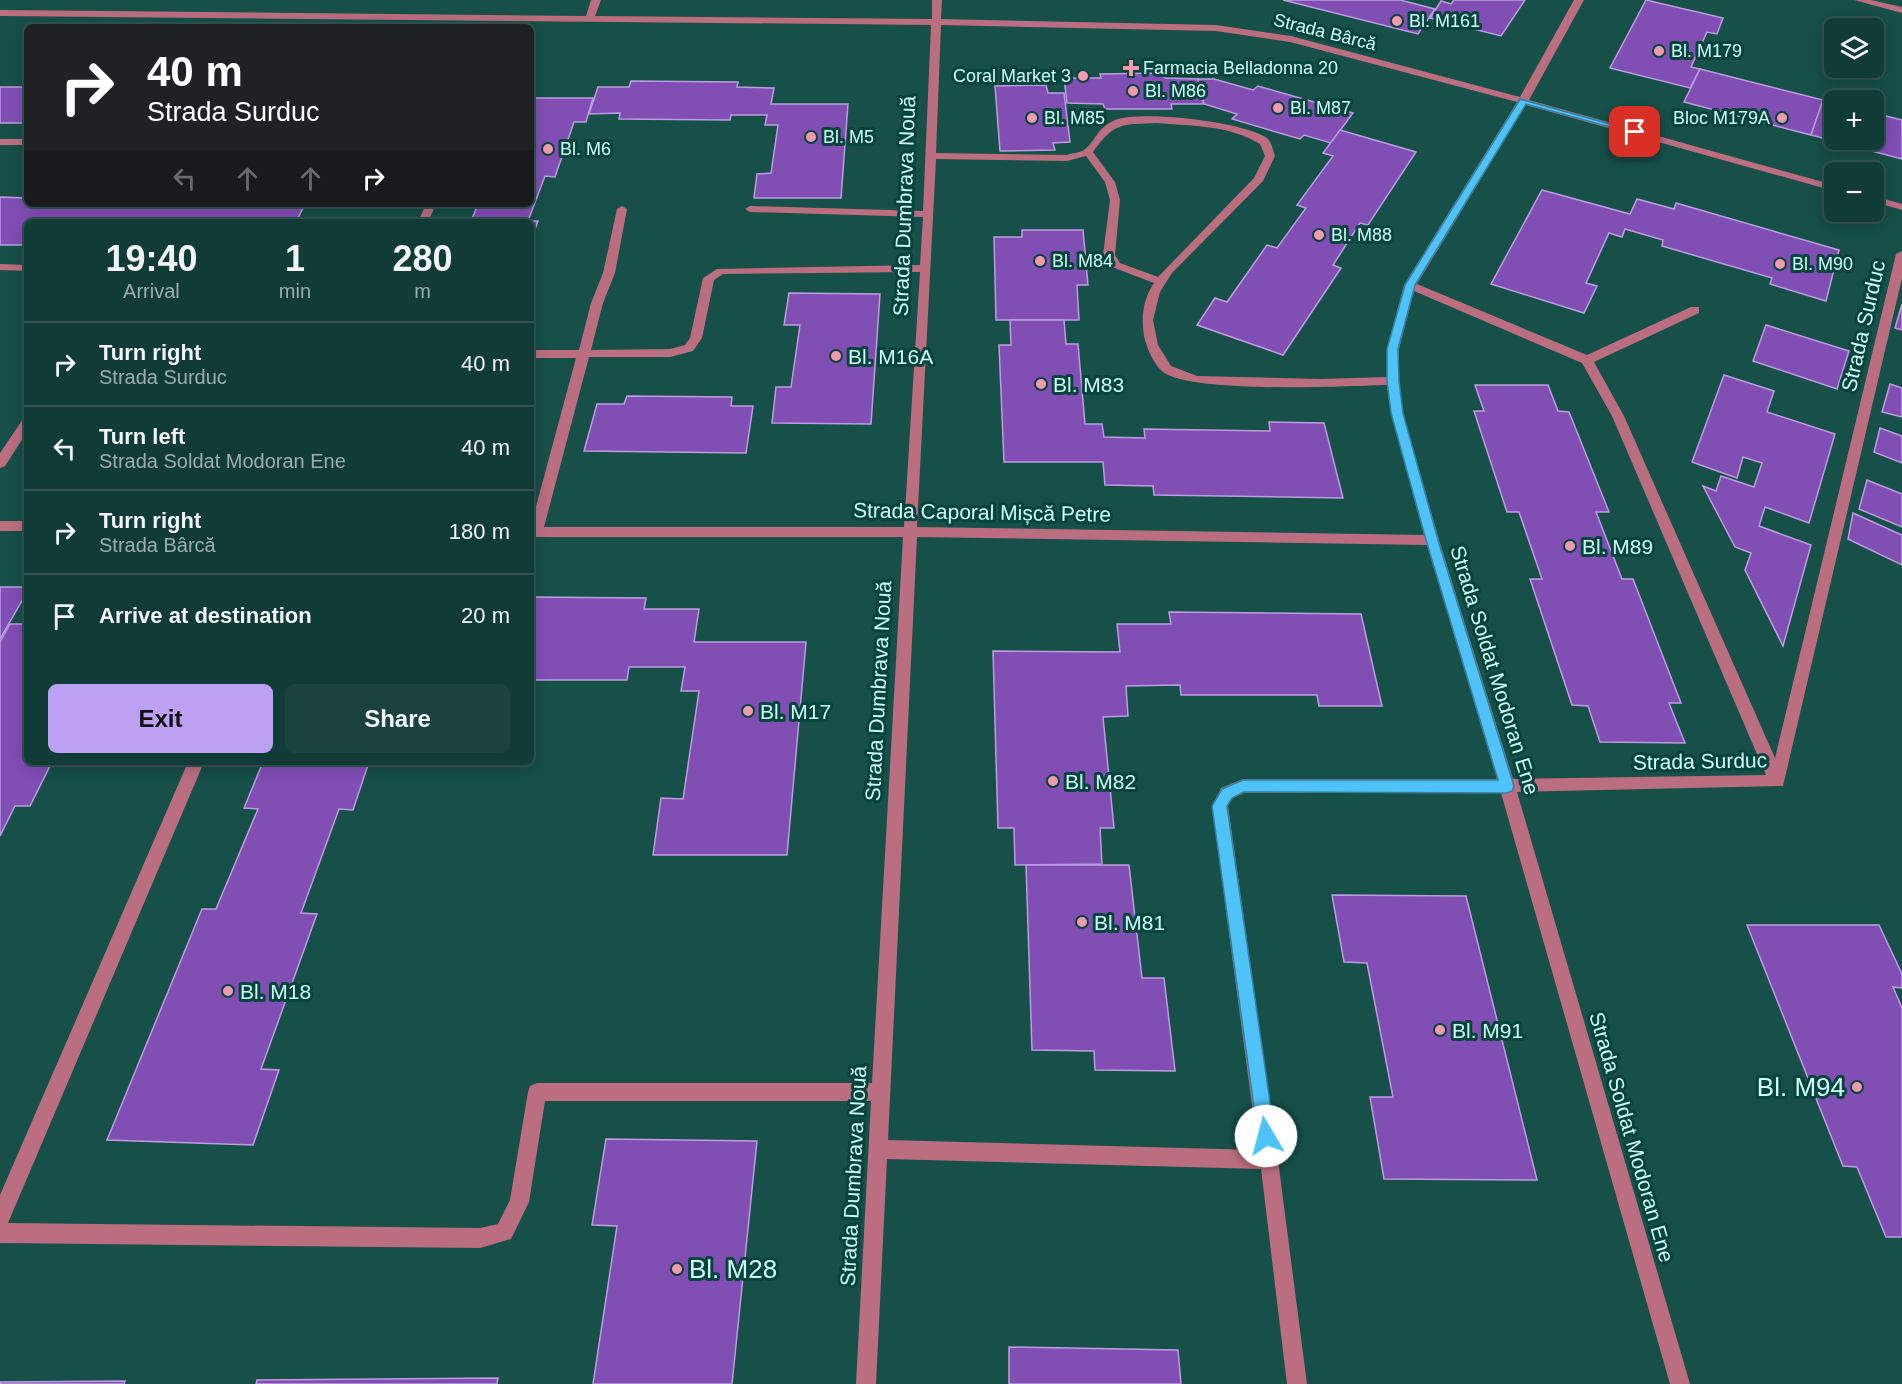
<!DOCTYPE html>
<meta charset="utf-8">
<style>
body{margin:0;font-family:Arial,sans-serif;background:#1a423f;color:#f1f3f6;height:100vh;display:flex;flex-direction:column;font-size:22px;white-space:nowrap}
*{box-sizing:border-box;margin:0}
p{font-size:20px;color:#9cadad}
.icon{flex:none;width:33px;height:33px;fill:none;stroke:currentColor;stroke-width:2;stroke-linecap:round;stroke-linejoin:round}
.map{position:relative;flex:1;overflow:hidden}
.panel{position:absolute;left:24px;top:219px;width:510px;height:546px;display:flex;flex-direction:column;background:#113b37;border-radius:9px;box-shadow:0 3px 15px #0003,0 0 0 2px #305552}
.panel>*{flex:none}
.hud{position:absolute;left:24px;top:24px;width:510px;height:183px;border-radius:9px;box-shadow:0 3px 15px #0003,0 0 0 2px #305552;background:#202124;color:#fff;overflow:hidden}
.controls{position:absolute;left:1824px;top:18px;display:grid;gap:12px}
.controls a{display:grid;place-items:center;width:60px;height:60px;border-radius:9px;background:#113b37;box-shadow:0 3px 15px #0003,0 0 0 2px #305552;font-size:30px}
.pin{position:absolute;display:grid;place-items:center;width:51px;height:51px;color:#fff;margin:-26px;border-radius:12px;box-shadow:0 3px 9px #0006}
.me{position:absolute;width:66px;margin:-33px;rotate:352deg;stroke-linejoin:round;filter:drop-shadow(0 0 4px #0008)}
.turn{display:flex;align-items:center;gap:21px;height:126px;padding:0 24px;font-size:27px}
.turn .icon{width:78px;height:78px;stroke-width:2.5}
.turn b{display:block;font-size:42px;line-height:51px}
.lanes{display:flex;align-items:center;height:57px;padding:0 24px;background:#0003;justify-content:center;gap:30px;direction:ltr}
.lanes .off{opacity:.35}
.eta{display:flex;justify-content:space-evenly;align-items:center;height:102px;text-align:center}
.eta b{font-size:36px;font-weight:800;line-height:42px}
.button{display:flex;gap:12px;margin-top:auto;padding:12px 24px}
.button a{flex:1;height:69px;border-radius:9px;background:#bca0f2;color:#111;font-size:24px;font-weight:800;line-height:69px;text-align:center}
.button a+a{background:#1a423f;color:#f1f3f6}
ul{padding:0;list-style:none}
li{display:flex;align-items:center;gap:18px;height:84px;padding:0 24px;border-top:2px solid #305552}
li div{flex:1}
li b{display:block;font-size:22px}
li em{font-style:normal}
.map>svg:first-child{display:block}
</style>
<div class="map">
<svg width="1902" height="1384" viewBox="0 0 1902 1384">
<rect width="100%" height="100%" fill="#174f49"/>
<!-- building -->
<g fill="#814eb4" stroke="#bc9ee0" stroke-width="1.5">
<path d="M1283,0h117l35,9 -17,25z"/>
<path d="M1454,0h71l-24,36 -71,-18 11,-17 10,3z"/>
<path d="M1646,0l77,18 -6,16 -10,-2 -16,35 9,2 -10,19 -80,-20z"/>
<path d="M1700,69l123,31 -12,35 -127,-33z"/>
<path d="M1164,73l1,5 33,1 6,25h-33l1,5h-67l-2,-5 -36,-1 -3,-25h37l-1,-4z"/>
<path d="M1198,79h16l39,11 5,-4 95,27 -22,30 -27,-8 -4,4 -68,-20 5,-5 -33,-10z"/>
<path d="M631,81l107,1 -1,5 37,1 -3,16h77l-7,94h-87l3,-24 14,-1 7,-48h-13l2,-10h-36l-1,5 -111,-1 1,-6 -31,1 9,-27h31z"/>
<path d="M1046,85l2,8h16l6,49 -17,1 2,7 -55,1 -5,-65z"/>
<rect x="0" y="87" width="27" height="36"/>
<path d="M531,98h62l-7,24h-12l-19,55 -10,-1 -17,45h10l-7,19v-18h-70l2,-3h9l6,-15h53z"/>
<path d="M1823,100l11,3v37h40v-27l28,7v39l-91,-24z"/>
<path d="M1340,130l76,22 -48,73 -8,-2 -27,42 8,3 -58,87 -86,-30 18,-27 12,4 40,-57 10,3 29,-40 -9,-3 36,-49 -10,-3z"/>
<path d="M1542,190l88,24 7,-15 37,10 2,-6 163,47 -13,51 -56,-17 2,-6 -110,-32 1,-6 -38,-11 -3,8 -13,-4 -23,50 11,3 -13,27 -93,-29z"/>
<path d="M0,197l27,1v6h278l-9,18h-269v23h-27z"/>
<path d="M1022,230h61l5,55h-11l2,35h-83l-2,-83h28z"/>
<path d="M789,293l91,1 -9,130 -99,-1 4,-36h15l9,-62h-16z"/>
<path d="M1902,304v26l-7,-2z"/>
<path d="M1010,320h54l2,24h12l7,80h17l2,13 41,1 -1,-9 126,2 -1,-9 55,1 19,75 -189,-3 -1,-9 -48,-1 -2,-23h-99l-5,-117h12z"/>
<path d="M1766,325l83,26 -12,38 -84,-28z"/>
<path d="M1724,375l50,16 -7,21 68,22 -26,89 -44,-16 -6,19 52,19 -28,101 -38,-76 6,-17 -16,-6 -32,-61 13,5 5,-15 33,11 8,-24 -19,-6 -6,21 -45,-16z"/>
<path d="M1890,384l12,4v29l-20,-5z"/>
<path d="M1475,385h73l10,26 11,1 40,100h-13l26,67h11l48,124h-12l16,40 -85,-1 -12,-36 -16,-1 -42,-126h12l-23,-67h-12l-33,-101h10z"/>
<path d="M627,396l105,1 -1,9h22l-7,47 -162,-2 13,-47h27z"/>
<path d="M1880,428l22,8v27l-28,-11z"/>
<path d="M1867,480l35,14v33l-43,-18z"/>
<path d="M1853,513l49,22v30l-54,-26z"/>
<path d="M0,587h27v5l-27,47z"/>
<path d="M531,597l115,1 -2,11h55l-5,33h112l-19,213h-134l8,-57 22,1 16,-108h-18l4,-24h-56l-2,13h-96z"/>
<path d="M1169,612l192,2 21,92h-63l-2,-11h-136l-1,-10 -54,1 2,30 -25,1 11,111h-14l2,36 -87,1 -1,-37h-16l-5,-177 127,1 -3,-28h54z"/>
<path d="M10,624h17v138h25l-22,44h-15l-15,30v-194z"/>
<path d="M263,762h106l-16,48 -14,-1 -38,104 16,1 -56,155 18,1 -26,75 -146,-5 95,-231h14l42,-100 -14,-1z"/>
<path d="M1026,865h103l13,113h22l11,93 -80,-1 -1,-19 -62,-1z"/>
<path d="M1332,895l134,1 71,284 -153,-1 -14,-82h23l-26,-134 -23,-1z"/>
<path d="M1747,925h132l23,49v14l-9,-1 9,21v229h-16l-29,-70 -14,-1z"/>
<path d="M606,1139l151,2 -25,243h-139l24,-158 -25,-1z"/>
<path d="M1009,1347l169,3 3,34h-172z"/>
<path d="M498,1378l-1,6h-241l1,-4z"/>
<path d="M125,1381l-1,3h-124v-2z"/>
</g>
<g fill="none" stroke-linecap="round" stroke-linejoin="round">
<!-- minor -->
<g fill="#ba6e80" fill-rule="evenodd">
<path d="M591,0h10l-6,16 337,3v-19h10l-1,19 275,6 75,11 229,61 54,-97h10l-55,100 305,85v6l-308,-86 -109,179 170,71 104,-48h8v6l-105,49 30,54 151,342 121,-504 6,-3v27l-119,508 -266,6 173,592h-20l-169,-591h-257l-11,5 -5,8 50,354 29,224h-20l-26,-215 -374,-10 -11,225h-20l15,-283h-326l-16,101 -18,37 -31,9 -480,-5v-48l188,-433h16l-196,461 472,5 18,-4 12,-24 18,-108 2,-6 7,-3h335l31,-546h-372v-12l45,-167h-45v-8h48l12,-47 12,-30 14,-64 5,-3 5,3 -12,64 -12,30 -12,47 79,-1 15,-4 5,-7 13,-60 14,-9 203,-4 3,-48 -173,-5 -5,-3 5,-3 173,5 8,-186 -931,-9v-6l586,6zM941,25l275,6 74,11 227,60 -113,183 -17,64v28l-66,2 -124,-3 -26,-10 -13,-21 -5,-25 7,-28 12,-19 91,-92 12,-25c-2,-5 -3,-13 -7,-17 -20,-17 -131,-30 -155,-18 -17,8 -17,20 -29,29 -4,3 -13,3 -17,5l-131,-2zM1157,123c35,3 72,2 103,21l5,12 -11,22 -96,99 -38,-14 -5,-8 5,-55 -5,-18 -22,-30c22,-31 29,-27 64,-29zM1086,156l19,26 5,18 -7,55 9,12 42,16c-11,16 -13,34 -10,53 2,10 10,29 19,36 30,22 182,14 224,13l4,28 33,122 -507,-8 19,-368 131,2zM920,272l-16,255h-360l45,-170h81l23,-6 9,-13 12,-58 9,-6zM1414,291l168,72 30,53 154,359 -253,4 -74,-239 -36,-127 -4,-32v-32zM917,537l510,8 70,234h-254l-22,9 -9,18 46,344 -370,-10z"/>
<path d="M1854,0h17l31,7v6z"/>
<rect x="0" y="139" width="27" height="6"/>
<path d="M1874,196l28,8v6l-28,-8z"/>
<path d="M426,204h10l-8,18h-10z"/>
<path d="M0,264l27,1v6l-27,-1z"/>
<path d="M27,418v14l-22,34 -5,2v-15l23,-34z"/>
<rect x="0" y="521" width="27" height="10"/>
</g>
</g>
<!-- route -->
<path fill="#4fc3f7" stroke="#337fa1" stroke-width="1.5" d="M1520,99l119,33 -4,2 -109,-30 -111,181 -17,64 1,32 4,32 35,127 76,246 -2,5 -5,2 -263,-1 -12,6 -5,8 48,330 -3,6 -6,3 -6,-3 -2,-6 -46,-330 10,-17 21,-9h255l-72,-240 -35,-127 -4,-32v-32l18,-64z"/>
<!-- markers -->
<g fill="#f29aae" stroke="#07443e" stroke-width="2">
<circle cx="1397" cy="21" r="6"/>
<circle cx="1659" cy="51" r="6"/>
<path d="M1128 59h6v6h6v6h-6v6h-6v-6h-6v-6h6z"/>
<circle cx="1083" cy="76" r="6"/>
<circle cx="1133" cy="91" r="6"/>
<circle cx="1278" cy="108" r="6"/>
<circle cx="1032" cy="118" r="6"/>
<circle cx="1782" cy="118" r="6"/>
<circle cx="811" cy="137" r="6"/>
<circle cx="548" cy="149" r="6"/>
<circle cx="1319" cy="235" r="6"/>
<circle cx="1040" cy="261" r="6"/>
<circle cx="1780" cy="264" r="6"/>
<circle cx="836" cy="356" r="6"/>
<circle cx="1041" cy="384" r="6"/>
<circle cx="1570" cy="546" r="6"/>
<circle cx="748" cy="711" r="6"/>
<circle cx="1053" cy="781" r="6"/>
<circle cx="1082" cy="922" r="6"/>
<circle cx="228" cy="991" r="6"/>
<circle cx="1440" cy="1030" r="6"/>
<circle cx="1857" cy="1087" r="6"/>
<circle cx="677" cy="1269" r="6"/>
</g>
<g text-anchor="middle" dominant-baseline="central" stroke-width="6" stroke-linejoin="round" paint-order="stroke">
<!-- far-poi labels -->
<g font-size="18" fill="#cefcf5" stroke="#07443e" text-anchor="start">
<text x="1409" y="21">Bl. M161</text>
<text x="1671" y="51">Bl. M179</text>
<text x="1143" y="68">Farmacia Belladonna 20</text>
<text x="1071" y="76" text-anchor="end">Coral Market 3</text>
<text x="1145" y="91">Bl. M86</text>
<text x="1290" y="108">Bl. M87</text>
<text x="1044" y="118">Bl. M85</text>
<text x="1770" y="118" text-anchor="end">Bloc M179A</text>
<text x="823" y="137">Bl. M5</text>
<text x="560" y="149">Bl. M6</text>
<text x="1331" y="235">Bl. M88</text>
<text x="1052" y="261">Bl. M84</text>
<text x="1792" y="264">Bl. M90</text>
</g>
<!-- far-street labels -->
<g font-size="18" fill="#cefcf5" stroke="#07443e">
<text transform="translate(1325 32) rotate(14)">Strada Bârcă</text>
</g>
<!-- street labels -->
<g font-size="21" fill="#cefcf5" stroke="#07443e">
<text transform="translate(904 206) rotate(-88)">Strada Dumbrava Nouă</text>
<text transform="translate(1863 326) rotate(-77)">Strada Surduc</text>
<text transform="translate(982 512) rotate(1)">Strada Caporal Mișcă Petre</text>
<text transform="translate(1495 670) rotate(73)">Strada Soldat Modoran Ene</text>
<text transform="translate(878 691) rotate(-87)">Strada Dumbrava Nouă</text>
<text transform="translate(1700 761) rotate(-1)">Strada Surduc</text>
<text transform="translate(1632 1137) rotate(74)">Strada Soldat Modoran Ene</text>
<text transform="translate(853 1176) rotate(-87)">Strada Dumbrava Nouă</text>
</g>
<!-- poi labels -->
<g font-size="21" fill="#cefcf5" stroke="#07443e" text-anchor="start">
<text x="848" y="356">Bl. M16A</text>
<text x="1053" y="384">Bl. M83</text>
<text x="1582" y="546">Bl. M89</text>
<text x="760" y="711">Bl. M17</text>
<text x="1065" y="781">Bl. M82</text>
<text x="1094" y="922">Bl. M81</text>
<text x="240" y="991">Bl. M18</text>
<text x="1452" y="1030">Bl. M91</text>
</g>
<!-- near-poi labels -->
<g font-size="26" fill="#cefcf5" stroke="#07443e" text-anchor="end">
<text x="1845" y="1087">Bl. M94</text>
<text x="689" y="1269" text-anchor="start">Bl. M28</text>
</g>
</g>
</svg>
<div class="controls">
<a><svg class="icon" aria-label="layers" viewBox="0 0 24 24"><path d="M12 4l9 5-9 5-9-5zM3 14l9 5 9-5"/></svg></a>
<a>+</a>
<a>−</a>
</div>
<div class="pin" style="left:1635px;top:132px;background:#d93025"><svg class="icon" aria-label="arrive" viewBox="0 0 24 24"><path d="M6 21V4h12l-3 4 3 4H6"/></svg></div>
<svg class="me" style="left:1266px;top:1136px" viewBox="-20 -20 40 40"><circle r="19" fill="#fff"/><path d="M0-13L10 11 0 6-10 11z" fill="#4fc3f7"/></svg>
<div class="hud">
<div class="turn"><svg class="icon" aria-label="right" viewBox="0 0 24 24"><path d="M7 20v-9h11M14 6l5 5-5 5"/></svg><div><b>40 m</b>Strada Surduc</div></div>
<div class="lanes"><svg class="icon off" aria-label="left" viewBox="0 0 24 24"><path d="M17 20v-9H6M10 6l-5 5 5 5"/></svg><svg class="icon off" aria-label="ahead" viewBox="0 0 24 24"><path d="M12 20V5M6 11l6-6 6 6"/></svg><svg class="icon off" aria-label="ahead" viewBox="0 0 24 24"><path d="M12 20V5M6 11l6-6 6 6"/></svg><svg class="icon" aria-label="right" viewBox="0 0 24 24"><path d="M7 20v-9h11M14 6l5 5-5 5"/></svg></div>
</div>
<section class="panel">
<div class="eta">
<div><b>19:40</b><p>Arrival</p></div>
<div><b>1</b><p>min</p></div>
<div><b>280</b><p>m</p></div>
</div>
<ul>
<li><svg class="icon" aria-label="right" viewBox="0 0 24 24"><path d="M7 20v-9h11M14 6l5 5-5 5"/></svg><div><b>Turn right</b><p>Strada Surduc</p></div><em>40 m</em></li>
<li><svg class="icon" aria-label="left" viewBox="0 0 24 24"><path d="M17 20v-9H6M10 6l-5 5 5 5"/></svg><div><b>Turn left</b><p>Strada Soldat Modoran Ene</p></div><em>40 m</em></li>
<li><svg class="icon" aria-label="right" viewBox="0 0 24 24"><path d="M7 20v-9h11M14 6l5 5-5 5"/></svg><div><b>Turn right</b><p>Strada Bârcă</p></div><em>180 m</em></li>
<li><svg class="icon" aria-label="arrive" viewBox="0 0 24 24"><path d="M6 21V4h12l-3 4 3 4H6"/></svg><div><b>Arrive at destination</b></div><em>20 m</em></li>
</ul>
<div class="button"><a>Exit</a><a>Share</a></div>
</section>
</div>
